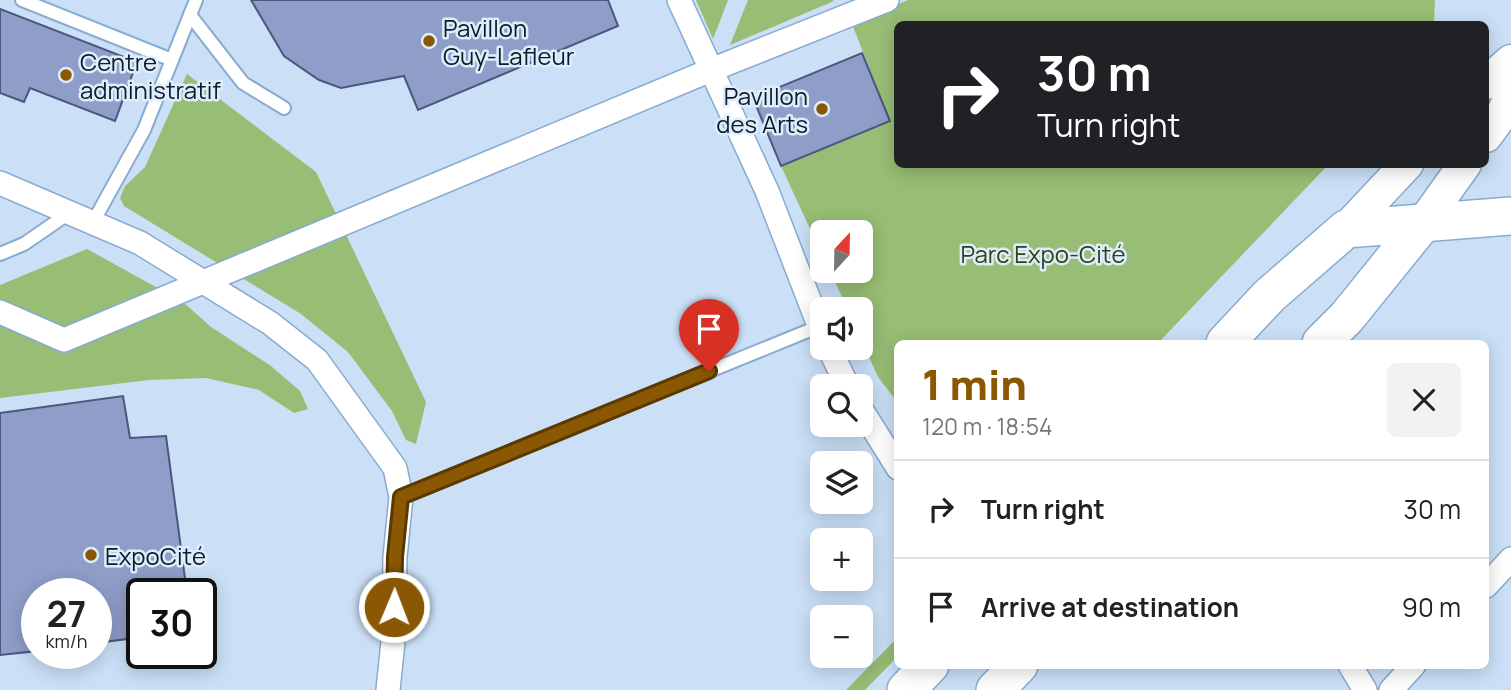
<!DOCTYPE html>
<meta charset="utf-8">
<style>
body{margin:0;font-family:Manrope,sans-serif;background:#f2f2f2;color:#222;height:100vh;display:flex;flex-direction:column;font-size:26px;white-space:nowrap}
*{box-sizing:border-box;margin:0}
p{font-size:23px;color:#767676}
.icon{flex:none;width:38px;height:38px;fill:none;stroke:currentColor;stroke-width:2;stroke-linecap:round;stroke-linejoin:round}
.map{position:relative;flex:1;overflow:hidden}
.drawer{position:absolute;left:894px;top:340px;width:595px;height:329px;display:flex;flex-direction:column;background:#fff;border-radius:10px;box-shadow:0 4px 18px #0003}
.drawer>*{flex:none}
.top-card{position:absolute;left:894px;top:21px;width:595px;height:147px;border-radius:10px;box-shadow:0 4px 18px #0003;background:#202124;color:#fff;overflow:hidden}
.needle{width:46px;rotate:22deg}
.controls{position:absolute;left:810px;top:220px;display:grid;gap:14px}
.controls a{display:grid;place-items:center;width:63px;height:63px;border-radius:10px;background:#fff;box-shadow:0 4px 18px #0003;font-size:35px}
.speed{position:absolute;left:21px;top:578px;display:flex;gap:14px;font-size:35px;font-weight:700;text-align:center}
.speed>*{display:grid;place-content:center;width:91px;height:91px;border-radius:50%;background:#fff;box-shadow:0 4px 18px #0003;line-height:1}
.speed small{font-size:18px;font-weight:400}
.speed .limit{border:4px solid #111;border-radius:10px;background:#fff;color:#111}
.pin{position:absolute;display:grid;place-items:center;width:60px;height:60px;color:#fff;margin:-72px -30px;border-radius:50% 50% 50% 0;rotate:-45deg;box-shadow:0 0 7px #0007}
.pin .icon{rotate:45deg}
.me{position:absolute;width:77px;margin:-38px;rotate:1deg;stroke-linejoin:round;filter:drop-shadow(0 0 5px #0008)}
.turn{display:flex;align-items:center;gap:24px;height:147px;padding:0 28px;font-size:32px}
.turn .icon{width:91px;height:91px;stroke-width:2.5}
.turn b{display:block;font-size:49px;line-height:60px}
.round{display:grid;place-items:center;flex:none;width:74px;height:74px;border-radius:10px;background:#f2f2f2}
.summary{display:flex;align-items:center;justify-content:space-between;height:119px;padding:0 28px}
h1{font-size:42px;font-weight:800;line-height:52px;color:#8a5802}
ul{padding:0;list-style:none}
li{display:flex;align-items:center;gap:21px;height:98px;padding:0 28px;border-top:2px solid #e0e0e0}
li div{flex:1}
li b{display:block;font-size:26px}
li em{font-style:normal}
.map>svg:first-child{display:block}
</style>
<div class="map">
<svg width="1511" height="690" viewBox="0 0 1511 690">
<rect width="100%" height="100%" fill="#cbe0f7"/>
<!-- green -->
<g fill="#98bd74">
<path d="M696,0h32l-15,39z"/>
<path d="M748,0h84l2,1 -104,44z"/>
<path d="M908,0h527l-1,24h-536v140l430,1 -170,178h-260v60l-20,-26 -17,-38v-29h-13l-18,-39h31v-38h-39v22l-41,-89 109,-45 -38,-97z"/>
<path d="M187,74l129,98 110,230 -10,42 -10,-4 -14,-29 -44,-59 -47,-38 -177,-108 -4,-8 5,-12 20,-19z"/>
<path d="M87,249l96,53 28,25 60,39 29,25 8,18 -14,4 -35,-23 -53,-12 -57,2 -149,18v-113z"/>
<path d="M898,637v19l-33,34h-19z"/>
</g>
<!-- building -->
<g fill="#8f9dc9" stroke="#4b577e" stroke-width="2">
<path d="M251,0h357l10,26 -200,84 -14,-34 -63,12 -22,-8 -35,-24z"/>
<path d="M0,9l137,53 -22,59 -85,-33 -6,14 -24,-9z"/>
<path d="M862,53l28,68 -109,45 -28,-68z"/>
<path d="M123,396l7,42 36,-2 20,150 -27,7h-17v44l-46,6v-50h-59v58l-37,4v-242z"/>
</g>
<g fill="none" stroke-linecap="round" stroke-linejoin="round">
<!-- lane casing -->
<g stroke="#88abcf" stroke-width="16">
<g id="lane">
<path d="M22,0l150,60"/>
<path d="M190,15l53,68 41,25"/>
<path d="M92,224l52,-94 52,-130"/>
<path d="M0,254l24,-10 45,-31"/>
<path d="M401,497l419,-171"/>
</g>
</g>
<!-- street casing -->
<g stroke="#88abcf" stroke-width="26">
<g id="street">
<path d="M679,0l88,191 55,142"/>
<path d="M0,183l140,60 130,80 47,37 78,108 6,29 -6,60 -1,75 -6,58"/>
<path d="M0,312l64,28 647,-270 176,-70"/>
<path d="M829,348l19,39"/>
<path d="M861,409l37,59"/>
<path d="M1486,586l25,-27"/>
<path d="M1350,665l15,25"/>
<path d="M1391,690l23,-25"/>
</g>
</g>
<!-- secondary casing -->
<g stroke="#88abcf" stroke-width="35">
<g id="secondary">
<path d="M1486,83l25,-22"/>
<path d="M1486,136l18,-25 7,-16"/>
<path d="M1423,223l42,-59"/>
<path d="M1346,229l61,-65"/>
</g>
</g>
<!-- primary casing -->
<g stroke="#88abcf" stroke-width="40">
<g id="primary">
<path d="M1225,343l44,-47 77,-67 165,-13"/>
<path d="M1321,343l26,-26 76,-94"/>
<path d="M906,690l24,-25"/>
<path d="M995,690l24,-25"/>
</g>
</g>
<!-- lane -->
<use href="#lane" stroke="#fff" stroke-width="12"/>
<!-- street -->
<use href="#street" stroke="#fff" stroke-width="23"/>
<!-- secondary -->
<use href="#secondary" stroke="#fff" stroke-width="32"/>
<!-- primary -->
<use href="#primary" stroke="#fff" stroke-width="37"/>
</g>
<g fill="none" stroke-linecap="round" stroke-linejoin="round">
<!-- route casing -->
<g stroke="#5a3901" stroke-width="18">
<path id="route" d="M394,607l1,-50 6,-60 308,-126"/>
</g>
<!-- route -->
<use href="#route" stroke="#8a5802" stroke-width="12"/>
</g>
<!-- markers -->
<g fill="#8a5802" stroke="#deedfc" stroke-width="2.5">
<circle cx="429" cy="41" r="7"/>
<circle cx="66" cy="75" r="7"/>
<circle cx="822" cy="109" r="7"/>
<circle cx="91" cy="555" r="7"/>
</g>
<g text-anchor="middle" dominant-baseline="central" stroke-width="5" stroke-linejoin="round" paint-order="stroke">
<!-- poi labels -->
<g font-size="24" fill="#0d1a28" stroke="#deedfc" text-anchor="start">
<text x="443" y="27">Pavillon<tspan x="443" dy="28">Guy-Lafleur</tspan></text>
<text x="80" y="61">Centre<tspan x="80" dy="28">administratif</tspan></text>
<text x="808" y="95" text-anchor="end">Pavillon<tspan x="808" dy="28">des Arts</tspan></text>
<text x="105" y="555">ExpoCité</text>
</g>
<!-- park labels -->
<g font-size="24" fill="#2d4216" stroke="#deedfc">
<text x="1043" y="253">Parc Expo-Cité</text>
</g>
</g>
</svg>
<div class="controls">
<a><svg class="needle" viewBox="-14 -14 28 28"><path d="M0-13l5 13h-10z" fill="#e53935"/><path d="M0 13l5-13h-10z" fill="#767676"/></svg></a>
<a><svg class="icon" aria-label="sound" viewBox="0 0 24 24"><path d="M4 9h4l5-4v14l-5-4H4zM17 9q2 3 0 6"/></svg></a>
<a><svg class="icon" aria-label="search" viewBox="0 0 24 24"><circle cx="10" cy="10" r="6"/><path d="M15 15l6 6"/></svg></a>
<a><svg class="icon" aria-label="layers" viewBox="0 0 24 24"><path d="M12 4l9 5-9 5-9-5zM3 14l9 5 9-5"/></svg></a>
<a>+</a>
<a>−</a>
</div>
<div class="speed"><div>27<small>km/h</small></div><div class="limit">30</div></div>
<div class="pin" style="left:709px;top:371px;background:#d93025"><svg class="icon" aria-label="arrive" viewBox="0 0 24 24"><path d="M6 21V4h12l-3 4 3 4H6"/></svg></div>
<svg class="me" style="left:394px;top:607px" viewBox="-20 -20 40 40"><circle r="17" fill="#8a5802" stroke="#fff" stroke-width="3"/><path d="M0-11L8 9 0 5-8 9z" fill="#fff"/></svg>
<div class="top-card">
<div class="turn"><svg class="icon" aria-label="right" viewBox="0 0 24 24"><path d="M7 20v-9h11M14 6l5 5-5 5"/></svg><div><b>30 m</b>Turn right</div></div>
</div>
<section class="drawer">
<div class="summary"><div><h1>1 min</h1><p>120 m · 18:54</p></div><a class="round"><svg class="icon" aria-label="close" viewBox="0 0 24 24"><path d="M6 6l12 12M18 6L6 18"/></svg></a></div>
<ul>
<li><svg class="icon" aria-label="right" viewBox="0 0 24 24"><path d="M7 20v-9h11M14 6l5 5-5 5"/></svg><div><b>Turn right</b></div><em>30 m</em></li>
<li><svg class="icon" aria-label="arrive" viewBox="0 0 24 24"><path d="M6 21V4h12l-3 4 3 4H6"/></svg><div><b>Arrive at destination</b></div><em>90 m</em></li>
</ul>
</section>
</div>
